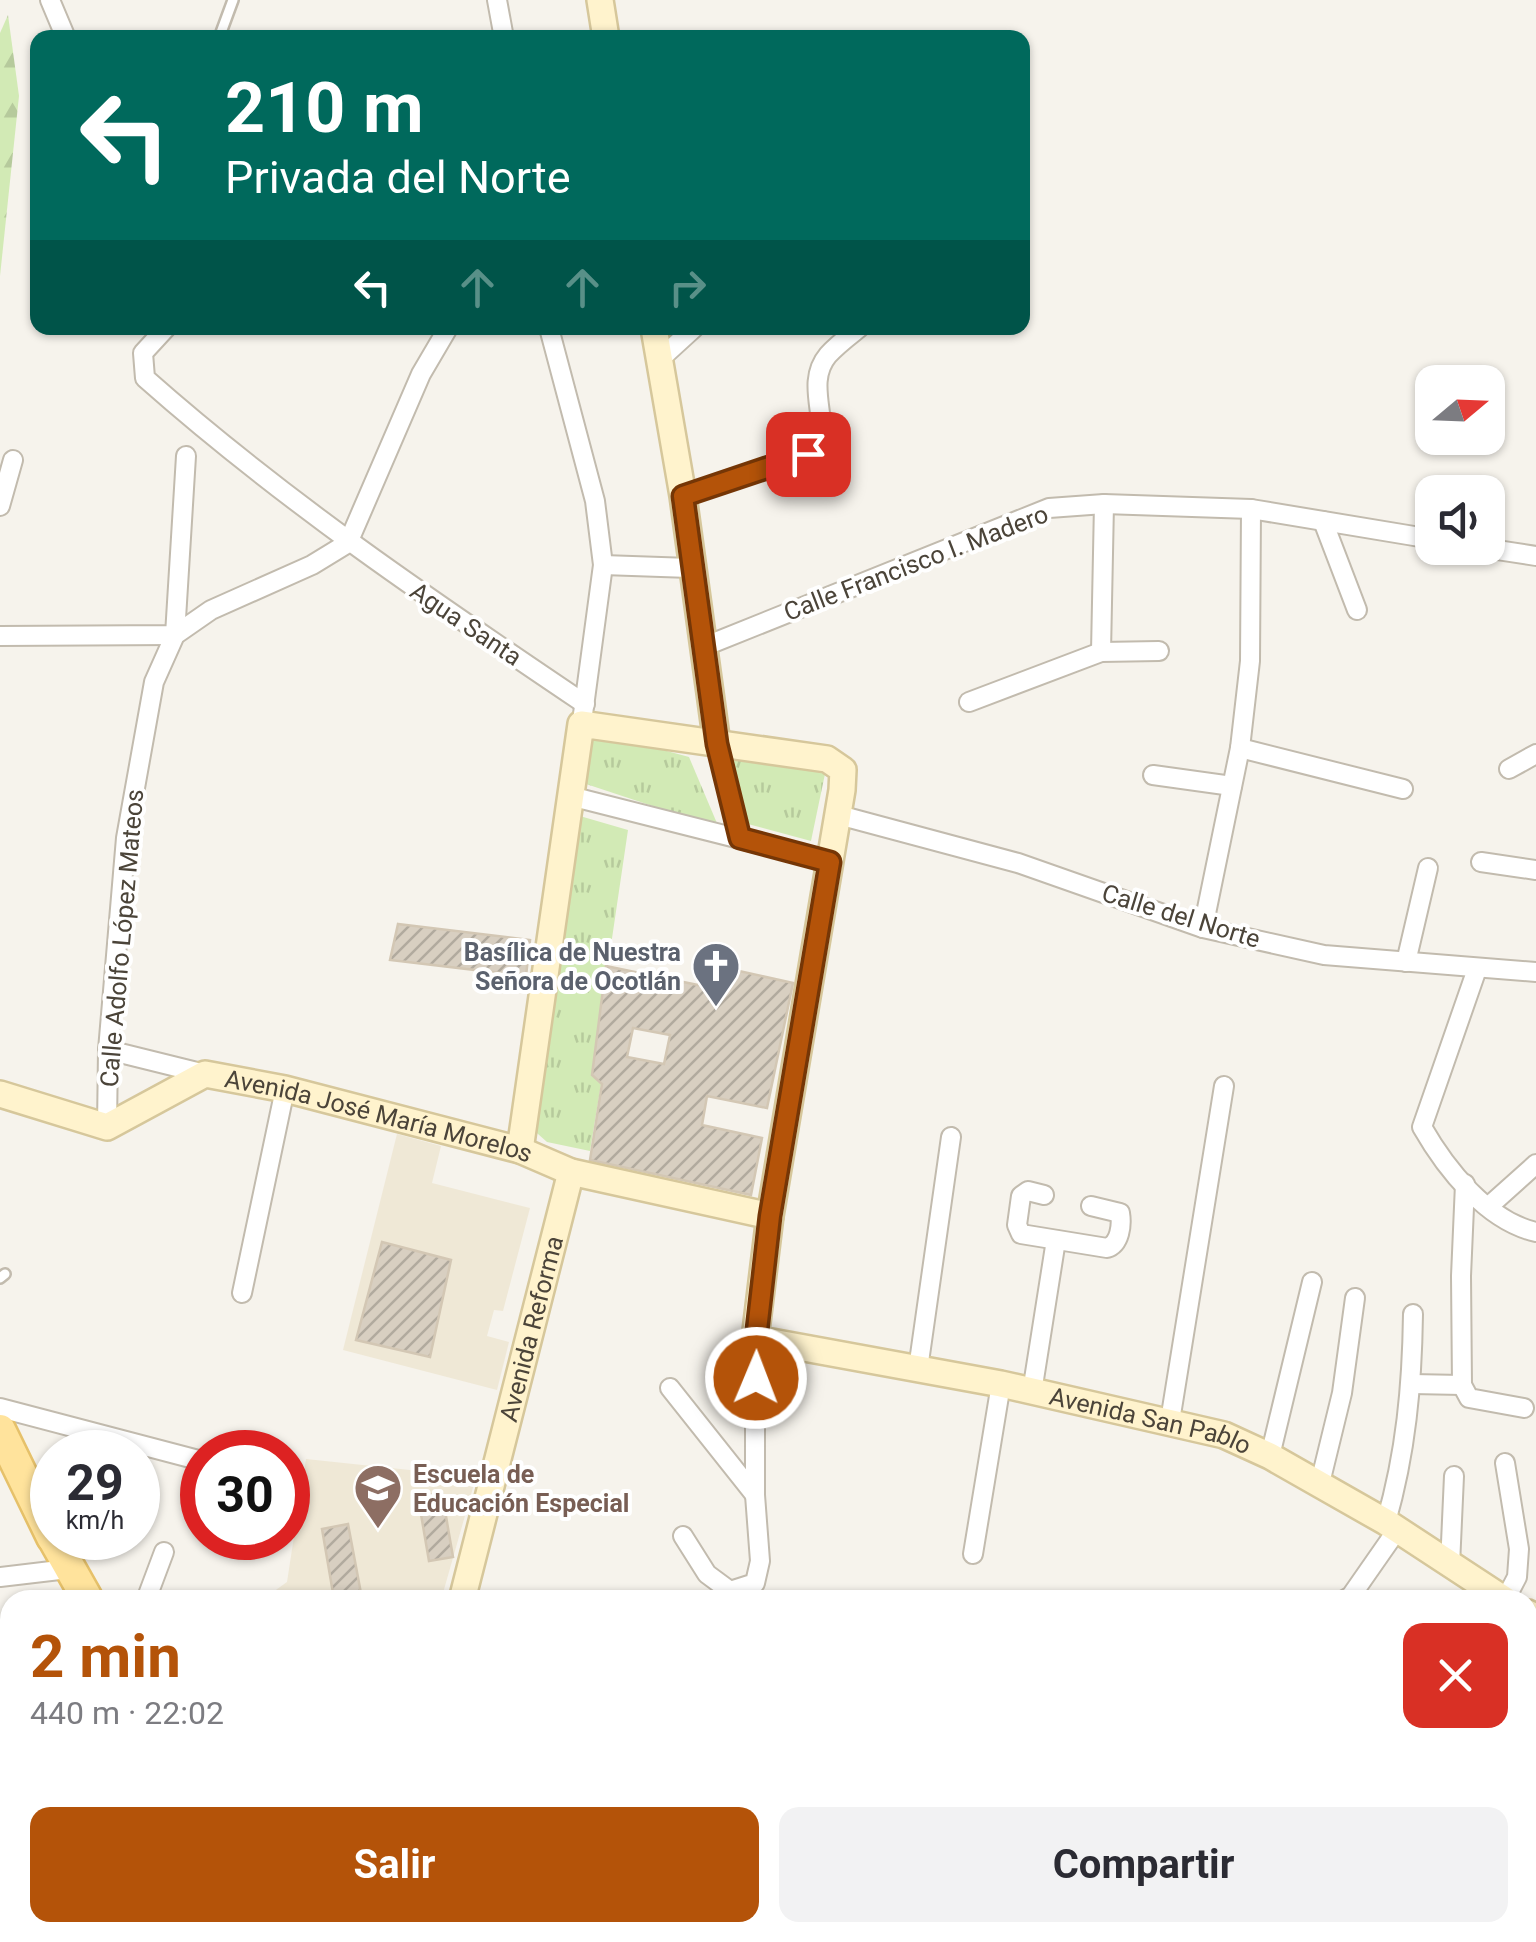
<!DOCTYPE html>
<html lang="es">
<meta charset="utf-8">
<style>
body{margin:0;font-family:Roboto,sans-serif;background:#f2f2f3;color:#2b2b33;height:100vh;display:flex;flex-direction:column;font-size:38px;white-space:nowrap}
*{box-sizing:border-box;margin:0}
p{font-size:32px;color:#7c7c81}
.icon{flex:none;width:55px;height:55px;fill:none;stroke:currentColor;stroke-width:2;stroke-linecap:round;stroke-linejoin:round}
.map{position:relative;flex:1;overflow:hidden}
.panel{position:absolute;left:0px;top:1590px;width:1538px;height:352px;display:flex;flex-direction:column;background:#fff;border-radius:30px 30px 0 0;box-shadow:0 2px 8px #0004}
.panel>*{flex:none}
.guide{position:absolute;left:30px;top:30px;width:1000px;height:305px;border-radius:20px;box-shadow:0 2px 8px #0004;background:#00695c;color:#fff;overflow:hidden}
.needle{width:65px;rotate:71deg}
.fabs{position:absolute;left:1415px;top:365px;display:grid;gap:20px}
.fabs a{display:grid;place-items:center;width:90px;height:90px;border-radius:20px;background:#fff;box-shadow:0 2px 8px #0004;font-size:50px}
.speed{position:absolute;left:30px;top:1430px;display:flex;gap:20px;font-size:50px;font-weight:700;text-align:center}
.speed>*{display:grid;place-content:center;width:130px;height:130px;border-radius:50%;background:#fff;box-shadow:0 2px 8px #0004;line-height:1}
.speed small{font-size:25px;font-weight:400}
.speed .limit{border:15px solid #d22;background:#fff;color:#111}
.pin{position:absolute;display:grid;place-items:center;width:85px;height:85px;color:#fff;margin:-42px;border-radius:20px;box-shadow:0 5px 15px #0006}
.me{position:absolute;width:110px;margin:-55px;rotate:1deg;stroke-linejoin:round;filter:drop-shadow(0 0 8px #0008)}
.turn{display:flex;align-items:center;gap:35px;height:210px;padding:0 30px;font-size:45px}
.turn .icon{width:130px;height:130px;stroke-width:2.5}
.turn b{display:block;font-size:70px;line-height:85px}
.lanes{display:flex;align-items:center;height:95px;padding:0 30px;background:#0003;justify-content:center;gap:50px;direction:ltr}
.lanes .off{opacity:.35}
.round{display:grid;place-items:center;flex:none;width:105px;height:105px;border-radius:20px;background:#f2f2f3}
.headline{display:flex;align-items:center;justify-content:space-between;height:170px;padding:0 30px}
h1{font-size:60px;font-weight:700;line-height:75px;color:#b45309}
.action{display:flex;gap:20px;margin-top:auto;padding:20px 30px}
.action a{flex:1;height:115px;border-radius:20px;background:#b45309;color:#fff;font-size:40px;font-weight:700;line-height:115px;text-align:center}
.action a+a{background:#f2f2f3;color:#2b2b33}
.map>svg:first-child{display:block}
</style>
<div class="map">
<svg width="1536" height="1942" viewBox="0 0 1536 1942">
<defs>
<pattern id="forest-firs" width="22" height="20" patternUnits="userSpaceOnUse" patternTransform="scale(2.5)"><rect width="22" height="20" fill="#d2eab5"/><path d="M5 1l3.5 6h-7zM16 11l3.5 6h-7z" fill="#b6ca9c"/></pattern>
<pattern id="cemetery-stones" width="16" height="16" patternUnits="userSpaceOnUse" patternTransform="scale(2.5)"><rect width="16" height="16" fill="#d2eab5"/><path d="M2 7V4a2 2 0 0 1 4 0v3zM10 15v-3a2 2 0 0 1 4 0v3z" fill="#b6ca9c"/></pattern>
<pattern id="park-tufts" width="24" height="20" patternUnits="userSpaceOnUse" patternTransform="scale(2.5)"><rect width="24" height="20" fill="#d2eab5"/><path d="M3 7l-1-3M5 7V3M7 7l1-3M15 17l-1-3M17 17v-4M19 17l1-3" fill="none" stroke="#b6ca9c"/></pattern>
<pattern id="building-hatch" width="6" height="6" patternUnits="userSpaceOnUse" patternTransform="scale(2.5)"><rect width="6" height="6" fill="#d8cfc1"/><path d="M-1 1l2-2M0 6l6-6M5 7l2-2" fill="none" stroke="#b1aa9e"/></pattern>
</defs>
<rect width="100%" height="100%" fill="#f6f3ec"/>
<!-- education -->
<g fill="#efe8d6">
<path d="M397,1134l44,12 -9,37 98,25 -27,103 -9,-1 -7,26 22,6 -12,48 -154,-40z"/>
<path d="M306,1459l170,18 -35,123h-179l25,-18z"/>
</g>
<!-- forest -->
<path fill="url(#forest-firs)" d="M8,15l11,81 -19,180v-243z"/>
<!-- cemetery -->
<path fill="url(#cemetery-stones)" d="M668,1933h199l-5,9h-176z"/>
<!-- park -->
<g fill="url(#park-tufts)">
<path d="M582,728l107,29 30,71 -142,-47z"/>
<path d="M728,751l98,18 -15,72 -67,-18z"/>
<path d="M573,814l55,16 -36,244 9,10 -11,67 -43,-9 -18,-16z"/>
</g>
<!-- building -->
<g fill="url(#building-hatch)" stroke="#d3c7b4" stroke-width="2.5" fill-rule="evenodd">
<path d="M398,924l132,16 -4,36 -136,-16z"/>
<path d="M703,963l90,20 -26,125 -60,-12 -5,29 60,13 -11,57 -161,-35 12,-76 -10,-9 14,-109 92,19zM633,1028l37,7 -6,29 -37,-7z"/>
<path d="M382,1242l69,18 -21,97 -74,-17z"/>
<path d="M442,1493l11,64 -24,4 -11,-64z"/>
<path d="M348,1524l12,64 2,12h-25l-4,-7 -11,-64z"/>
</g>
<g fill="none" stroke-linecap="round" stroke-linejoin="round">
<!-- lane casing -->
<g stroke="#c2bbae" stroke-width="14">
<g id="lane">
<path d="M219,38l14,-38"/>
<path d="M0,1278l5,-4"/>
<path d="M946,1932l18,10"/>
</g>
</g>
<!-- street casing -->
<g stroke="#c2bbae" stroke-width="22">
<g id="street">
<path d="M50,0l16,38"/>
<path d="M497,0l7,38"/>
<path d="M166,328l-23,25 2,25c139,123 287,223 440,326"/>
<path d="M549,328l46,173 8,64 -20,149"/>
<path d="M659,360l35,-32"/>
<path d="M683,496l125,-41 13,-11c5,-29 -15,-63 7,-89 9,-10 21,-19 31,-27"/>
<path d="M0,506l13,-46"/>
<path d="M1323,521l34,89"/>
<path d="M1484,548l52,8"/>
<path d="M603,565l87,3"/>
<path d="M0,636l175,-1 11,-179"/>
<path d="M703,647l346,-139 55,-4 147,5 181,30"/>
<path d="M1101,652l3,-148"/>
<path d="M969,702l132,-50 58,-1"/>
<path d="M717,744l23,94"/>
<path d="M1240,748l163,41"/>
<path d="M1509,769l27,-15"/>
<path d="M1153,775l79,11"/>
<path d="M570,796l261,66"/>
<path d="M835,814l183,49 185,65 121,27 212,17"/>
<path d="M1481,862l55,8"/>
<path d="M1203,928l37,-180 10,-87 1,-152"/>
<path d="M1406,962l22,-94"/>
<path d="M1477,969l-55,158c24,42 65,94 114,105"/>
<path d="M108,1050l97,24"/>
<path d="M107,1127l1,-77 18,-212 28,-156 21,-47 36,-25 101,-45 36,-22 73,-169 27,-46"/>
<path d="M1465,1184l-4,92 1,109 7,13 55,10"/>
<path d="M1044,1195l-16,-4 -7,5 -4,29 4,9 86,14c13,-4 15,-23 13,-35l-29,-7"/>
<path d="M1488,1207l48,-43"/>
<path d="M242,1293l43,-204"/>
<path d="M918,1369l33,-232"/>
<path d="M1412,1384l50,1"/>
<path d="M670,1388l85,107"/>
<path d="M1032,1392l24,-152"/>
<path d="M0,1408l202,53"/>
<path d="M1170,1421l54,-335"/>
<path d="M1270,1456l42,-174"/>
<path d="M1320,1483l22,-90 13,-95"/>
<path d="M288,1484l4,1"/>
<path d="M1386,1522c20,-70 26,-136 27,-208"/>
<path d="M683,1536l24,38 23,17 25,-8 5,-22 -5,-66v-156"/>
<path d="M973,1554l28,-170"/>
<path d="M1450,1565l4,-89"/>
<path d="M0,1577l68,-8"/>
<path d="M146,1600l18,-48"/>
<path d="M1344,1600l7,-4 46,-66"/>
<path d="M1505,1600l12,-23 2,-28 -14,-86"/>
<path d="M0,1808l10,-5"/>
<path d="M65,1932l1,10"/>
<path d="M127,1932l35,10"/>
<path d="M422,1932l8,10"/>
<path d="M1355,1932l13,10"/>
<path d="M643,1942h1"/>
<path d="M885,1942l4,-10"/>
</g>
</g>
<!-- secondary casing -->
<g stroke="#d6c79b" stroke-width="30">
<g id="secondary">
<path d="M600,0l6,38"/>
<path d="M654,328l29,168 34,248"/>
<path id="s1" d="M0,1094l107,33 98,-53 80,15 235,61 51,22 199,44"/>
<path id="s2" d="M520,1150l61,-426 246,35 16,11 -1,20 -72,426 -15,123 246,45 223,51 46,21 116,66 119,78"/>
<path id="s3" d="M462,1600l109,-428"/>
<path d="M1528,1613l8,5"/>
</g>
</g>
<!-- primary casing -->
<g stroke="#e6c16a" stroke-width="35">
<g id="primary">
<path d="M0,1430l52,107"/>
<path d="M53,1538l35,62"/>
<path d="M351,1932l9,10"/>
</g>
</g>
<!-- lane -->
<use href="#lane" stroke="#fff" stroke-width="9"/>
<!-- street -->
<use href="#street" stroke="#fff" stroke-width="18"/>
<!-- secondary -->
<use href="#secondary" stroke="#fff3cd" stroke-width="25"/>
<!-- primary -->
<use href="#primary" stroke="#ffe39c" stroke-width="30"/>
</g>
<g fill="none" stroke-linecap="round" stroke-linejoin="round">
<!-- route casing -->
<g stroke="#753606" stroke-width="25">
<path id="route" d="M756,1378v-39l14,-123 60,-354 -90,-24 -23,-94 -34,-248 125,-42"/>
</g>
<!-- route -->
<use href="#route" stroke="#b45309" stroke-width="18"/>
</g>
<!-- icons -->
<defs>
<g id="church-pin" transform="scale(2.5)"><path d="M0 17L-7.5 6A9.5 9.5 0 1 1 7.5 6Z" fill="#6b7280" stroke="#fff"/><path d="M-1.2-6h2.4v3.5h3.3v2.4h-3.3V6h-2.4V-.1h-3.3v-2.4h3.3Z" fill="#fff"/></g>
<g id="school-pin" transform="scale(2.5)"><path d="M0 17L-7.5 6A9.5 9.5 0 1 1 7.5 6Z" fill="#8d6e63" stroke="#fff"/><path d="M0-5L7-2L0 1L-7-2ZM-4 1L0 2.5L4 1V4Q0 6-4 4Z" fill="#fff"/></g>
</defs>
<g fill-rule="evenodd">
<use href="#church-pin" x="716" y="966"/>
<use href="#school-pin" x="378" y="1488"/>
</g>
<g text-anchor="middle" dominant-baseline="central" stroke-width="8" stroke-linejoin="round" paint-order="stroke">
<!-- street labels -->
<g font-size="25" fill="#4b4439" stroke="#fff">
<text transform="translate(916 563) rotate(-21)">Calle Francisco I. Madero</text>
<text transform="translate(466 624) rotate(34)">Agua Santa</text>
<text transform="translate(1181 916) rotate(17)">Calle del Norte</text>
<text transform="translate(122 938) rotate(-85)">Calle Adolfo López Mateos</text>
<text stroke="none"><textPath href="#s1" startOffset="402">Avenida José María Morelos</textPath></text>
<text stroke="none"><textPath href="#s3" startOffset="280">Avenida Reforma</textPath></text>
<text stroke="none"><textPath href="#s2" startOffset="1678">Avenida San Pablo</textPath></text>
</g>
<!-- worship labels -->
<g font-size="25" font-weight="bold" fill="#5b616d" stroke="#fff" text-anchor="end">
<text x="681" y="952">Basílica de Nuestra<tspan x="681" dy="29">Señora de Ocotlán</tspan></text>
</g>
<!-- education labels -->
<g font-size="25" font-weight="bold" fill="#785e54" stroke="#fff" text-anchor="start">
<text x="413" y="1474">Escuela de<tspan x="413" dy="29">Educación Especial</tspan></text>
</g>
</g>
</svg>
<div class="fabs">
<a><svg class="needle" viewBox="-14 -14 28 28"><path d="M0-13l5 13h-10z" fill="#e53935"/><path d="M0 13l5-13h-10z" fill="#7c7c81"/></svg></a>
<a><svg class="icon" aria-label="sound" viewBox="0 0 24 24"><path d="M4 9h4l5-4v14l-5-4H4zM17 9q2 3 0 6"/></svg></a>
</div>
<div class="speed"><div>29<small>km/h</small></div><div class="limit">30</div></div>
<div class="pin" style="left:808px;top:454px;background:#d93025"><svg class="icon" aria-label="arrive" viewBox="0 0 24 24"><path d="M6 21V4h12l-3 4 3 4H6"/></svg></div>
<svg class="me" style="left:756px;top:1378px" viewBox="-20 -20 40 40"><circle r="17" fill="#b45309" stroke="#fff" stroke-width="3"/><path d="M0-11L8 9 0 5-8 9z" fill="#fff"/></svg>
<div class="guide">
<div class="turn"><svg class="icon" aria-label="left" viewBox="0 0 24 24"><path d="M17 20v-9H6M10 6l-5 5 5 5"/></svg><div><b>210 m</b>Privada del Norte</div></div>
<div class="lanes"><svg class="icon" aria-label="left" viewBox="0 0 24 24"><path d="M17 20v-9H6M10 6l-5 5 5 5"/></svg><svg class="icon off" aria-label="ahead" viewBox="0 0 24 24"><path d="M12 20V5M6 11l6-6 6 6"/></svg><svg class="icon off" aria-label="ahead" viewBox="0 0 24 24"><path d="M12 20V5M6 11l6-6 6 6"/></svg><svg class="icon off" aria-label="right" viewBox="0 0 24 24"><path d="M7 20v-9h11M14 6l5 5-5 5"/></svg></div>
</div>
<section class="panel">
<div class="headline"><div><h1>2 min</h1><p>440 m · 22:02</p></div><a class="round" style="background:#d93025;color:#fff"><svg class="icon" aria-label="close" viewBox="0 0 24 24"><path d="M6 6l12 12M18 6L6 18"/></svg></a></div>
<div class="action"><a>Salir</a><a>Compartir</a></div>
</section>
</div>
